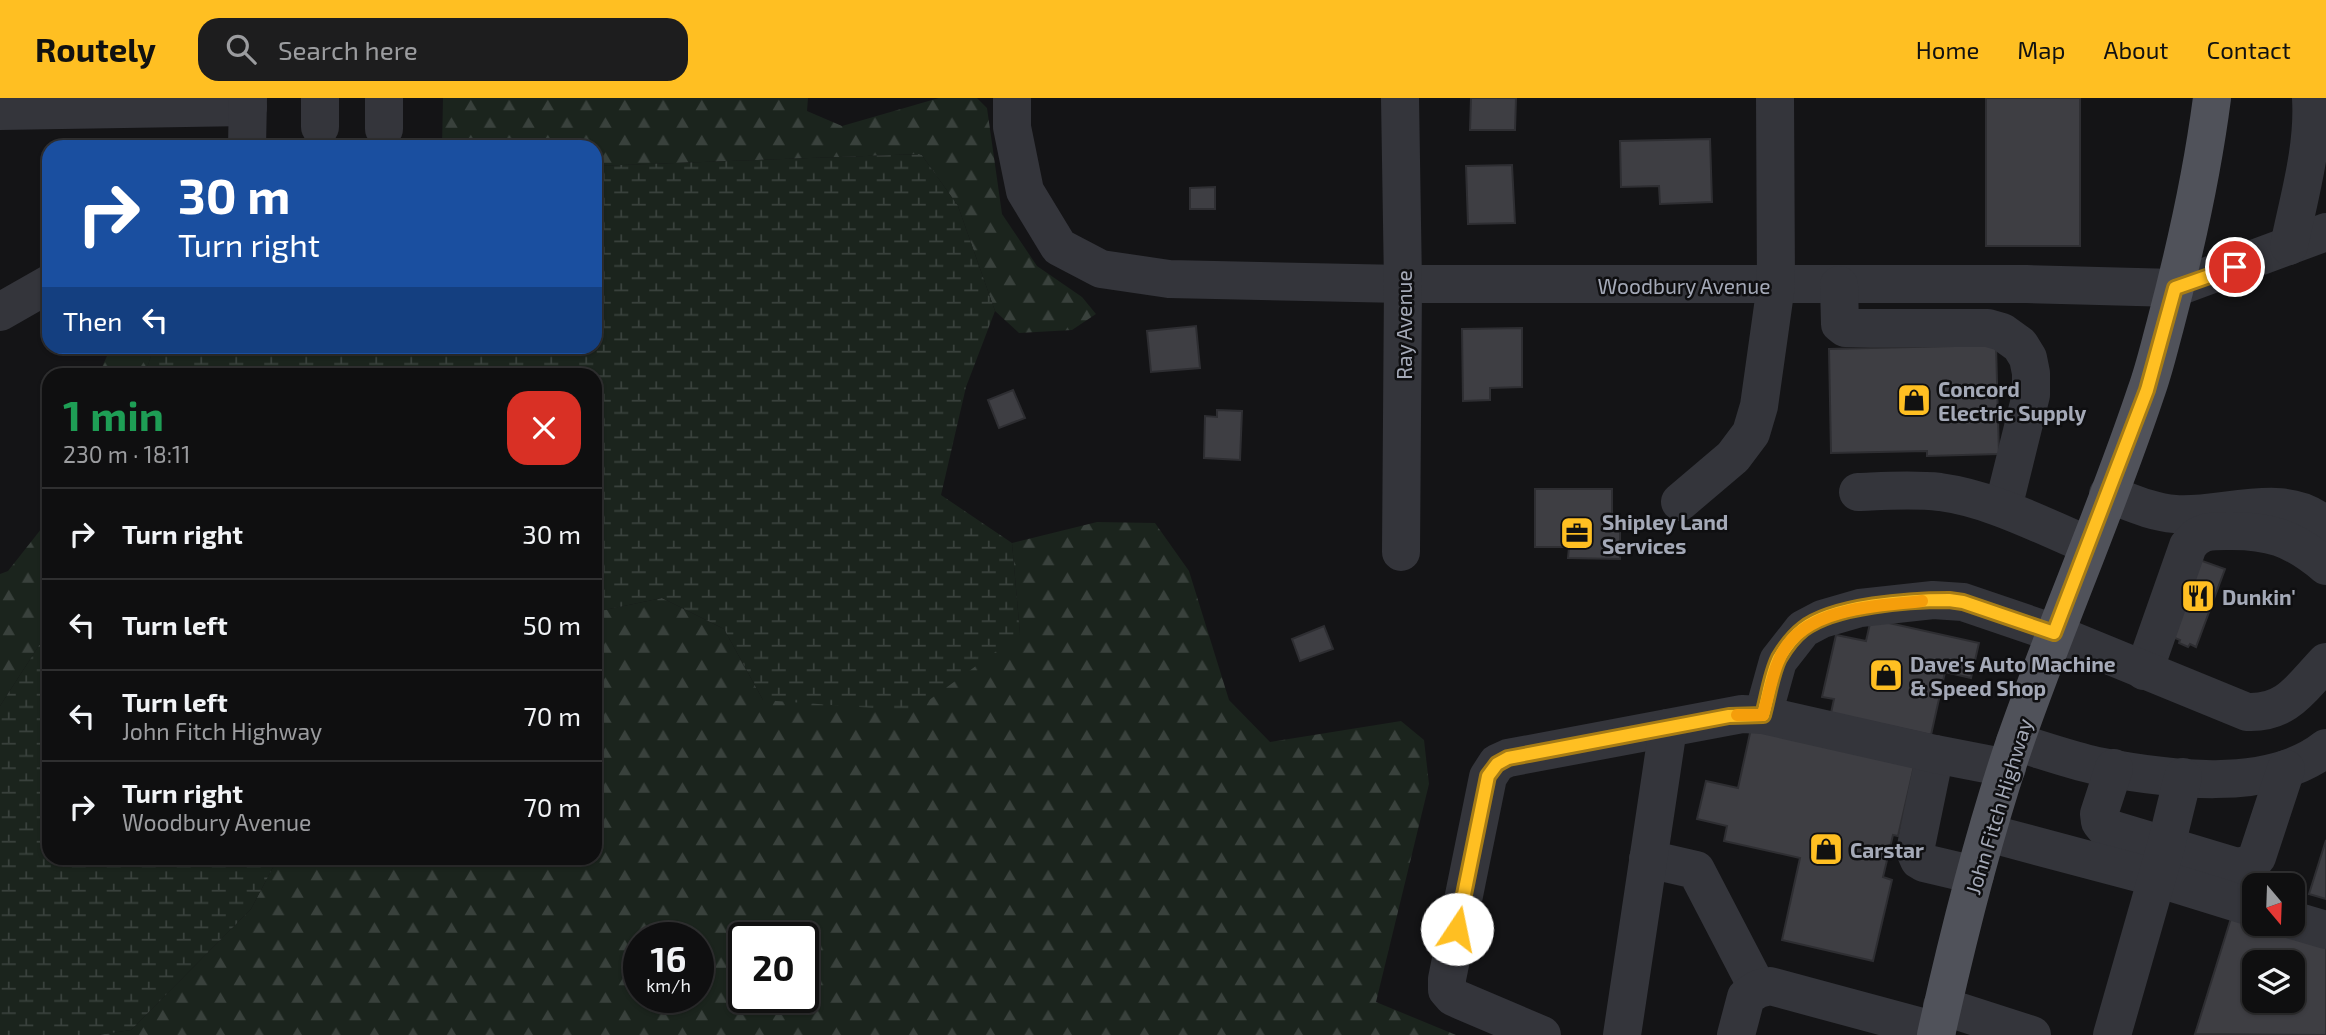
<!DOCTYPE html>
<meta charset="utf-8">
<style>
body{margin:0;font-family:"Exo 2",sans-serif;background:#1d1d1e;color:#f1f3f6;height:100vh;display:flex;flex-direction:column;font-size:26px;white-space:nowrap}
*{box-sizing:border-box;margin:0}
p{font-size:23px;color:#9b9c9f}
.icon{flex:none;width:38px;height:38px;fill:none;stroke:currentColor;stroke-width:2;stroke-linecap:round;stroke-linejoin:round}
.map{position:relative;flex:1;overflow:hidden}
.panel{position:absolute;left:42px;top:270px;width:560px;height:497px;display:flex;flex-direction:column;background:#0f0f10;border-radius:21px;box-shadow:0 2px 5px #0004,0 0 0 2px #2f2f30}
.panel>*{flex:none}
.top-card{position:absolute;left:42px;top:42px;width:560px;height:214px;border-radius:21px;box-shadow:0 2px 5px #0004,0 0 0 2px #2f2f30;background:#1a4fa0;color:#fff;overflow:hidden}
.needle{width:46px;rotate:161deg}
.tools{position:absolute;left:2242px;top:775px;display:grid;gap:14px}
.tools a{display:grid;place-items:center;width:63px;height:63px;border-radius:14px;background:#0f0f10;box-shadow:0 2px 5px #0004,0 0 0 2px #2f2f30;font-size:35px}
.speed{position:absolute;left:623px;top:824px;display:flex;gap:14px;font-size:35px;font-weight:700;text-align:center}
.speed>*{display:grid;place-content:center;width:91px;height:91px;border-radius:50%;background:#0f0f10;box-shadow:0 2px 5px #0004,0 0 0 2px #2f2f30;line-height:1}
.speed small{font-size:18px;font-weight:400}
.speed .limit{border:4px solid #111;border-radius:10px;background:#fff;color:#111}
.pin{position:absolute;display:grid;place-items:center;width:60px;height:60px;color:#fff;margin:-30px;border:4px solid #fff;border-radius:50%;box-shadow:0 2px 7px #0007}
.me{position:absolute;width:77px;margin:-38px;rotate:11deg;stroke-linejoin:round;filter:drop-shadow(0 0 5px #0008)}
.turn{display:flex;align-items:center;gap:24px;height:147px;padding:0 21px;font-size:32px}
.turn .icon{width:91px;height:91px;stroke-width:2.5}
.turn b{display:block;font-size:49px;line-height:60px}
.then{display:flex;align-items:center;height:66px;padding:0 21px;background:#0003;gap:14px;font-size:26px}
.round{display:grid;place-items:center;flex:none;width:74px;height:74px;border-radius:21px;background:#1d1d1e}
.overview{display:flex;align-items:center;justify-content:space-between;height:119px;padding:0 21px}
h1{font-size:42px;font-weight:700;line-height:52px;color:#1e9e55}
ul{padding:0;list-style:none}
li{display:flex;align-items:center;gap:21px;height:91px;padding:0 21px;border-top:2px solid #2f2f30}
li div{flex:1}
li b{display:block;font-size:26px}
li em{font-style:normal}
header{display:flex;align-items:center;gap:42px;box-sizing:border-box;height:98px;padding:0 35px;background:#ffbf22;color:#111}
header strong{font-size:33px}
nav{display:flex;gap:38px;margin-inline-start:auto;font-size:24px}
.search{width:490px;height:63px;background:#1d1d1e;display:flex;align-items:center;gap:18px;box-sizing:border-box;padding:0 24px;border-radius:21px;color:#9b9c9f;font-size:26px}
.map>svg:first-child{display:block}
</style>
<header>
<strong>Routely</strong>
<div class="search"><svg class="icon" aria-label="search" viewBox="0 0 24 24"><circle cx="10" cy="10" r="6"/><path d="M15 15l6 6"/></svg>Search here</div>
<nav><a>Home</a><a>Map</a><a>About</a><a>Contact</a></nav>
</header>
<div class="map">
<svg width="2326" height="937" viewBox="0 0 2326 937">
<defs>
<pattern id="forest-firs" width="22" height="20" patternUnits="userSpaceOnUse" patternTransform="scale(1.75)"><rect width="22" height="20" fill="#1b241d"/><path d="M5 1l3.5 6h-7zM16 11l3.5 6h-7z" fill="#39413c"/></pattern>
<pattern id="wetland-marsh" width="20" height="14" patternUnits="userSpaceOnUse" patternTransform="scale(1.75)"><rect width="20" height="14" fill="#1b241d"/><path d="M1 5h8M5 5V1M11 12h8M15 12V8" fill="none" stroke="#39413c"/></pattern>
</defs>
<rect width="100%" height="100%" fill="#141416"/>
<!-- forest -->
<g fill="url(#forest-firs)" fill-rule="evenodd">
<path d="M443,0h365l-1,13 35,15 97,-28h38l10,10 15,106 35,52 45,31 14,17 -24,16 -53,3 -24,-22 -37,-105 -37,-52 -326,12v-19h-153z"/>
<path d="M111,249h43l-9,27h-46z"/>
<path d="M49,421v111l-49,76v-132l8,-3z"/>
<path d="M1097,424l58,1 34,48 40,129 41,42 131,-21 23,19 5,44 -53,218 80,33h-1358l33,-5 120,-121 27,-51h317v-246l67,-14 62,31 39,71 257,-66 -8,-91zM639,840h59v60h-59zM744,840h59v60h-59z"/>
</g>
<!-- wetland -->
<g fill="url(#wetland-marsh)">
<path d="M921,56l37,52 37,105 -29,76 -25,108 71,48 8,91 -106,77 -151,-11 -39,-71 -62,-31 -67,14v-238h-450l9,-27 441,-1v-180z"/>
<path d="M49,532v228h229l-27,51 -120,121 -33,5h-98v-329z"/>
</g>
<!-- building -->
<g fill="#3e3e43" stroke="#2e2e32" stroke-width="2" fill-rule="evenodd">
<path d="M1471,0h45l-1,32h-45z"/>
<rect x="1986" y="0" width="94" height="148"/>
<path d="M1710,41l2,63 -52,2 -1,-18 -38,1 -1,-46z"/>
<path d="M1512,67l3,58 -47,1 -2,-58z"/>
<path d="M1215,89v22h-25v-21z"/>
<path d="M1196,228l4,42 -49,4 -4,-41z"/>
<path d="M1522,230v59l-32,1v12l-27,1 -1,-72z"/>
<path d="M1996,247l3,109 -72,2v-5l-96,2 -2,-104z"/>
<path d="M1013,292l12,28 -26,10 -11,-28z"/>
<path d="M1217,312l25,1 -2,49 -36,-2 1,-42 12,1z"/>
<path d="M1535,391h77v30l8,1v39l-52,-1 1,-11h-34z"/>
<path d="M2191,459l34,12 -29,78 -6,-3 -2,3 -9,-4 1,-3 -17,-7z"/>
<path d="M1871,521l108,24 -8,35 -26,-6 -14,63 -100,-22 3,-14 -12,-2 14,-62 30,6z"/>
<path d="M1324,528l9,23 -33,12 -8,-22z"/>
<path d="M1752,626l163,38 -17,74 -5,-1 -10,42 9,3 -19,81 -91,-21 18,-82 -76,-17 3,-15 -30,-7 9,-38 32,7z"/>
<path d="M2326,742v59l-17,-5z"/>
<path d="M2232,817l94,29v91l-131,-1zM2254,864h38v39h-38z"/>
</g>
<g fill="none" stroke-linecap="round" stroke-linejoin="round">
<!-- minor -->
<g stroke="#34353b" stroke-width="38">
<path d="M320,0v29"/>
<path d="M384,0v31"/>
<path d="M1012,0v29l13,64 34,56 42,22 68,10 234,5h623l149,4 151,-56"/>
<path d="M1400,0l3,186 -2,268"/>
<path d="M0,13l248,-4"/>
<path d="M247,49l1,-49"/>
<path d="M2289,148c10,-49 25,-98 22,-148"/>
<path d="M1839,187l1,39 5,4h143l14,4 18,13 8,13 3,15v22l-28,113"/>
<path d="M0,214l49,-28"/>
<path d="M1858,394c27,-1 55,-3 82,0 52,7 100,33 148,53"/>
<path d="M2108,396c22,8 43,18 67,20 48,4 113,-26 151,13"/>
<path d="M1680,404l53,-45 18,-24 8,-27 17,-121 -1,-187"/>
<path d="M2144,573l44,-125c10,-15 22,-15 38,-15 43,-1 67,7 100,35"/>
<path d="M1763,617l15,-54 25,-32 19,-10 38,-11 73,-8 30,2 91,31 193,79c40,2 54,-24 79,-50"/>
<path d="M2015,644c27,8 55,18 82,24 68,13 171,28 229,-18"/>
<path d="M1935,656l-20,97 4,9 5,3 51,12"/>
<path d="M2114,670l-15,46 1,8 4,5 133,40 13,-3 7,-7 29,-88"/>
<path d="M1988,735l169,45 97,30"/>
<path d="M1648,761l48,11 62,119"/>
<path d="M2292,822l34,10"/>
<path d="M1942,908l90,29"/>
<path d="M1542,937l-80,-34 -9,-4 -6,-7v-11l41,-202 9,-14 11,-5 234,-44 21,1 172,39 72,14"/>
<path d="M1622,937l46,-307"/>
<path d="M1736,937l10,-38 12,-8 12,-3 167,45"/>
<path d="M2112,937l54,-189 17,-69"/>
</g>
<!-- major -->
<path stroke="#50525a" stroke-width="38" d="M1936,937c22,-99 47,-200 80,-296 41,-117 91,-230 130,-347 8,-22 13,-44 19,-66 20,-75 37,-151 47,-228"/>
</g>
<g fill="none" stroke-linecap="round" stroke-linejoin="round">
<!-- route casing -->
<g stroke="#a67c16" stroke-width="18">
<path id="route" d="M1457,831l31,-153 9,-12 11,-6 221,-42 34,-1c5,-18 8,-41 16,-57 6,-10 15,-22 24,-29 31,-24 107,-29 146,-29l14,2 91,31 93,-243 28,-102 60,-21"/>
</g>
<!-- route -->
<use href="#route" stroke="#ffbf22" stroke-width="12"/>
<!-- slow -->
<path stroke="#f59e0b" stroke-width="12" d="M1737,617h26c5,-17 8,-36 15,-53 21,-55 95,-55 144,-61"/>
</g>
<!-- icons -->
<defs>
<g id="shop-square" transform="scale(1.75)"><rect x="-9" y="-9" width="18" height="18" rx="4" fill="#ffbf22" stroke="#0f0f11"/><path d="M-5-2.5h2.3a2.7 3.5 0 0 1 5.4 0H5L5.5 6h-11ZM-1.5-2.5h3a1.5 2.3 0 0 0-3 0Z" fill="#111"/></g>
<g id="office-square" transform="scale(1.75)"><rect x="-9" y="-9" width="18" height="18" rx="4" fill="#ffbf22" stroke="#0f0f11"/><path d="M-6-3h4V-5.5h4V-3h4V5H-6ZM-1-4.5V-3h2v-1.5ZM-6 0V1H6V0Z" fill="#111"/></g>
<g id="restaurant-square" transform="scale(1.75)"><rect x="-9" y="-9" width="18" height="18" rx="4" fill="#ffbf22" stroke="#0f0f11"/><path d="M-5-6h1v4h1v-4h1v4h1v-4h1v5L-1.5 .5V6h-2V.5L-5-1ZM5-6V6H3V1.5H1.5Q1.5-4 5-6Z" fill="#111"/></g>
</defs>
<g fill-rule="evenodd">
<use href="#shop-square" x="1914" y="302"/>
<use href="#office-square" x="1577" y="435"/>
<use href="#restaurant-square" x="2198" y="498"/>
<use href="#shop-square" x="1886" y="577"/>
<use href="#shop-square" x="1826" y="751"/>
</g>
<g text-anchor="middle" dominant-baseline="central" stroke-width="5" stroke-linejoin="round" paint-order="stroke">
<!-- street labels -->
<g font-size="21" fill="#a4a9b7" stroke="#0f0f11">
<text x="1684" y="187">Woodbury Avenue</text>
<text transform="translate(1403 227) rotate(-90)">Ray Avenue</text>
<text transform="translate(1998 708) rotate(-73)">John Fitch Highway</text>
</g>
<!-- poi labels -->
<g font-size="21" font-weight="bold" fill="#a4a9b7" stroke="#0f0f11" text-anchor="start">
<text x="1938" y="290">Concord<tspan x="1938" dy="24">Electric Supply</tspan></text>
<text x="1602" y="423">Shipley Land<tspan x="1602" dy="24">Services</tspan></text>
<text x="2222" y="498">Dunkin'</text>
<text x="1910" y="565">Dave's Auto Machine<tspan x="1910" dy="24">&amp; Speed Shop</tspan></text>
<text x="1850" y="751">Carstar</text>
</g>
</g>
</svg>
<div class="tools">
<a><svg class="needle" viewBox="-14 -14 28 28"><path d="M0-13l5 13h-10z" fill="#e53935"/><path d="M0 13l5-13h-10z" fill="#9b9c9f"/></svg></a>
<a><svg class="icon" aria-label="layers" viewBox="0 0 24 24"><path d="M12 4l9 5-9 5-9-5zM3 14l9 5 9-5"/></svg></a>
</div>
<div class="speed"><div>16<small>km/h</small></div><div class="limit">20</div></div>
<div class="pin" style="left:2235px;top:169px;background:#d93025"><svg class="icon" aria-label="arrive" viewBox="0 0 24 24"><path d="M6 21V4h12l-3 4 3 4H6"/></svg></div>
<svg class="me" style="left:1457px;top:831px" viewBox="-20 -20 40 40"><circle r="19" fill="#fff"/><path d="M0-13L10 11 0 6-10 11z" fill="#ffbf22"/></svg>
<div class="top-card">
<div class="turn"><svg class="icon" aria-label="right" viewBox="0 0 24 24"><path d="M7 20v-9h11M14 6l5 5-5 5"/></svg><div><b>30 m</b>Turn right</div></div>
<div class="then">Then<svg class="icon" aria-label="left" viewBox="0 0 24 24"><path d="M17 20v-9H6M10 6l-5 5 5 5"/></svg></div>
</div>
<section class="panel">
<div class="overview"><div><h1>1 min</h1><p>230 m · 18:11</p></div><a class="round" style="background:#d93025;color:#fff"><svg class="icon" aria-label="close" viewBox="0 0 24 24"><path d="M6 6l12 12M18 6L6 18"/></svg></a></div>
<ul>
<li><svg class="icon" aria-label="right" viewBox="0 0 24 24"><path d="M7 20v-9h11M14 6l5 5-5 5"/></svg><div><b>Turn right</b></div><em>30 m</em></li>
<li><svg class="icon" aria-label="left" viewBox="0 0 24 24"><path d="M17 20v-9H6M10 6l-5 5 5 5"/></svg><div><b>Turn left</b></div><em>50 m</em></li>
<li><svg class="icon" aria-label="left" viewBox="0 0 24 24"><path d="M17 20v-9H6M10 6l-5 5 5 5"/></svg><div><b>Turn left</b><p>John Fitch Highway</p></div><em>70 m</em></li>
<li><svg class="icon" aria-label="right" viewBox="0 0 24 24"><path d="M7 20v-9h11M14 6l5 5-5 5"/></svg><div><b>Turn right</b><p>Woodbury Avenue</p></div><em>70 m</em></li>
</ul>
</section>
</div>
